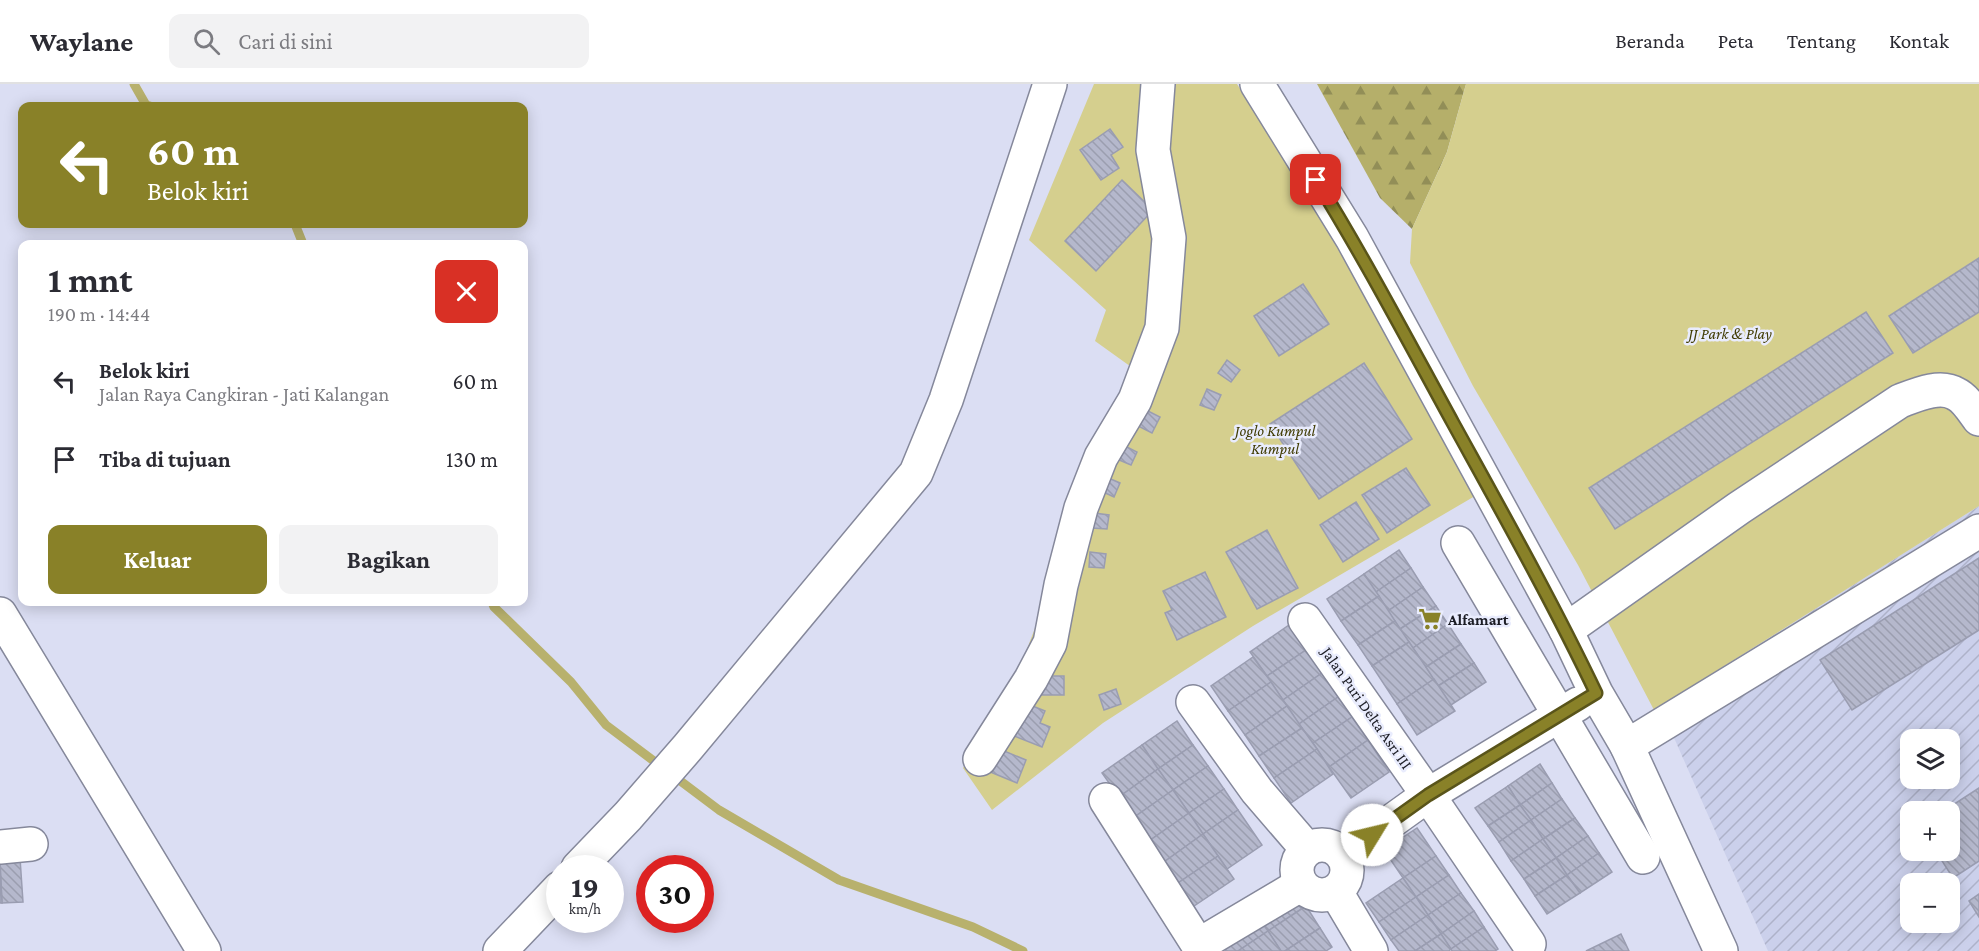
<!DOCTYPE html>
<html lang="id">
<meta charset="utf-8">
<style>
body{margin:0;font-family:"Crimson Pro",serif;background:#f2f2f3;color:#2b2b33;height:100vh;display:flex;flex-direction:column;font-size:22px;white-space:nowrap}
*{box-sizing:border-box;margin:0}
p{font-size:20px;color:#7c7c81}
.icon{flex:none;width:33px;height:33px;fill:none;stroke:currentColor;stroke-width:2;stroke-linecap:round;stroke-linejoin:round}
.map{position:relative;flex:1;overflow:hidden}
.drawer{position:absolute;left:18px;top:156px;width:510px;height:366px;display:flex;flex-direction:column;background:#fff;border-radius:12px;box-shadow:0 3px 15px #0003}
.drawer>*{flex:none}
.banner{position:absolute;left:18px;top:18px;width:510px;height:126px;border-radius:12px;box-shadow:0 3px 15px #0003;background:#898128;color:#fff;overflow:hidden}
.controls{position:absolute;left:1900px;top:645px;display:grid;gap:12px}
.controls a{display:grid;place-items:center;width:60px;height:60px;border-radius:12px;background:#fff;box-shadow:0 3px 15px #0003;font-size:30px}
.speed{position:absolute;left:546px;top:771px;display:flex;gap:12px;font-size:30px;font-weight:700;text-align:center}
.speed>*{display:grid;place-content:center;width:78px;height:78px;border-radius:50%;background:#fff;box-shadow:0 3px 15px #0003;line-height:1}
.speed small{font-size:15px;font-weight:400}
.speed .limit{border:9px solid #d22;background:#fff;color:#111}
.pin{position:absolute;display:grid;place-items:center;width:51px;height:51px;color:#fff;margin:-26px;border-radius:12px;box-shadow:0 3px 9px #0006}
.me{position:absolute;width:66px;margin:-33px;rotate:54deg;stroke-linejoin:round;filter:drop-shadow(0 0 4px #0008)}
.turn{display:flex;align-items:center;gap:21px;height:126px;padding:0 30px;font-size:27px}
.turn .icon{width:78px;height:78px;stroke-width:2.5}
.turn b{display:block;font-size:42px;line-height:51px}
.round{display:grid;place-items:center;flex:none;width:63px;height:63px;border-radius:12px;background:#f2f2f3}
.overview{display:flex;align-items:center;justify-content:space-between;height:102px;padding:0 30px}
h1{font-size:36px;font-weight:700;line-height:45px}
.button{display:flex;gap:12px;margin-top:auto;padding:12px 30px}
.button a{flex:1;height:69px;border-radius:12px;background:#898128;color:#fff;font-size:24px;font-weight:700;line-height:69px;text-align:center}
.button a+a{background:#f2f2f3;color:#2b2b33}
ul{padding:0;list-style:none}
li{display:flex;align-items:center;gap:18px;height:78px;padding:0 30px}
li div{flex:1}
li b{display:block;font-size:22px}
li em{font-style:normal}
header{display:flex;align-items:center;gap:36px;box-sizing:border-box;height:84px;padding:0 30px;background:#fff;border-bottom:2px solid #e1e1e2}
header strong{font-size:28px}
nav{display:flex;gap:33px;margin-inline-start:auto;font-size:21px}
.search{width:420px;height:54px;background:#f2f2f3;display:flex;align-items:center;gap:15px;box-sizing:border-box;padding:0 21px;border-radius:12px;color:#7c7c81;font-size:22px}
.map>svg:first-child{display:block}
</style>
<header>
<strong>Waylane</strong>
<div class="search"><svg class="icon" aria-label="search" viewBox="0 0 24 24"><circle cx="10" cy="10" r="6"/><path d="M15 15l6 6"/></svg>Cari di sini</div>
<nav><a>Beranda</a><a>Peta</a><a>Tentang</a><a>Kontak</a></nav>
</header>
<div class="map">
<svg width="1979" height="867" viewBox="0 0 1979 867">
<defs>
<pattern id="industrial-furrows" width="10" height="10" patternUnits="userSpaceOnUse" patternTransform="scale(1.5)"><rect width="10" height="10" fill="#cbd0eb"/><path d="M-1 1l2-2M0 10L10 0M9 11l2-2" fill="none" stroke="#aeb2c9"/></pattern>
<pattern id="forest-firs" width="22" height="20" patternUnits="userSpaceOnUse" patternTransform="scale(1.5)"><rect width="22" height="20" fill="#b5af6a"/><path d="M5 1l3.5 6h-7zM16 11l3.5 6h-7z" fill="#928e57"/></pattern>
<pattern id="building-back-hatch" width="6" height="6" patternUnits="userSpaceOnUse" patternTransform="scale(1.5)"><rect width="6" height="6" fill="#b5b8cc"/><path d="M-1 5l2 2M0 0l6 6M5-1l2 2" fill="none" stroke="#9b9eaf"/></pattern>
</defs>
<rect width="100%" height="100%" fill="#dbdef3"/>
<!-- industrial -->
<path fill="url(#industrial-furrows)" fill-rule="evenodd" d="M1979,422v445h-211l-93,-211 -21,-30zM1911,656h39v38h-39zM1911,728h39v38h-39zM1911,800h39v38h-39z"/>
<!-- forest -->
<path fill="url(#forest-firs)" d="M1317,0h149l-19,68 -35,77 -32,-31z"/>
<!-- park -->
<g fill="#d5cf8e">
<path d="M1094,0h143l49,77 93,154 96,181 -222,130 -150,97 -111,87 -29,-42 53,-90 19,-50 22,-76 84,-178 -46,-33 11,-31 -77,-70z"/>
<path d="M1466,0h513v422l-325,204 -76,-145 -105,-179 -63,-123 2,-34 35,-77z"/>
</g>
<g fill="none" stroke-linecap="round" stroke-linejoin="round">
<!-- stream -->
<g stroke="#b8b16d" stroke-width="9">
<path d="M134,0l12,21 4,1"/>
<path d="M295,140l8,20"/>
<path d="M492,518l2,5 77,75 35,43 113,85 120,70 134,47 50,24"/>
</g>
</g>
<!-- building -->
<g fill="url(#building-back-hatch)" stroke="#9a9db1" stroke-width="1.5">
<path d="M1110,45l13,18 -12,8 8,13 -18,12 -21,-30z"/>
<path d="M1122,96l31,30 -57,61 -31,-30z"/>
<path d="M1979,174v54l-66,41 -24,-37z"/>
<path d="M1303,200l26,40 -50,32 -25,-40z"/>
<path d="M1866,228l27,41 -278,176 -26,-41z"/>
<path d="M1227,276l13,10 -9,12 -13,-9z"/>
<path d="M1364,279l48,76 -93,60 -49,-75z"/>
<path d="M1207,305l14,6 -7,15 -14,-5z"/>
<path d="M1146,326l14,7 -8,16 -14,-7z"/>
<path d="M1123,361l14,7 -6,13 -14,-6z"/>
<path d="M1406,384l24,37 -43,28 -25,-38z"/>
<path d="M1106,393l14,6 -6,14 -13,-6z"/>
<path d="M1356,418l23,37 -36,23 -23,-37z"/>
<path d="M1094,429l15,2 -2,14 -15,-1z"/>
<path d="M1267,446l31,58 -41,21 -31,-57z"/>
<path d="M1399,466l12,18 -35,24 -12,-18z"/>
<path d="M1090,468l16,2 -2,14 -15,-1z"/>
<path d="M1979,474v72l-127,80 -32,-50z"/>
<path d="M1411,484l12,19 -35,24 -12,-19z"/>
<path d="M1205,488l21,45 -49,23 -12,-27 7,-3 -9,-19z"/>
<path d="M1364,490l15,22 -38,25 -14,-22z"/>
<path d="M1423,503l13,19 -36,23 -12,-18z"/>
<path d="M1379,512l16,25 -37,24 -17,-24z"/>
<path d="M1436,522l12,18 -35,24 -13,-19z"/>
<path d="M1395,537l14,21 -37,24 -14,-21z"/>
<path d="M1448,540l13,20 -35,23 -13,-19z"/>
<path d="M1289,541l17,25 -39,26 -17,-24z"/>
<path d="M1409,558l25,37 -37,25 -25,-38z"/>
<path d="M1461,560l13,19 -36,23 -12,-19z"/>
<path d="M1306,566l16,23 -39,27 -16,-24z"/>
<path d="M1253,573l18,25 -43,29 -17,-25z"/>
<path d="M1474,579l12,19 -35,23 -13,-19z"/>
<path d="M1322,589l16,24 -39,27 -16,-24z"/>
<rect x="1038" y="592" width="26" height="19"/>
<path d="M1434,595l21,32 -38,24 -20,-31z"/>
<path d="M1271,598l16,24 -42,29 -17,-24z"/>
<path d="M1116,605l5,15 -17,6 -5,-15z"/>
<path d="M1338,613l14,20 -39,26 -14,-19z"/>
<path d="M1025,619l20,8 -5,12 10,4 -8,20 -38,-15z"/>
<path d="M1287,622l15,22 -43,28 -14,-21z"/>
<path d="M1352,633l16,23 -39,27 -16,-24z"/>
<path d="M1177,637l16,24 -35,24 -16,-24z"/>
<path d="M1302,644l15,21 -43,29 -15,-22z"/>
<path d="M1368,656l21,32 -38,26 -22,-31z"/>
<path d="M1142,661l16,24 -39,28 -17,-24z"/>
<path d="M1193,661l15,21 -35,24 -15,-21z"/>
<path d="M997,664l29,12 -9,23 -29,-12z"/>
<path d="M1317,665l16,25 -42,29 -17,-25z"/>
<path d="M1540,680l12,19 -32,22 -12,-19z"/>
<path d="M1208,682l16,23 -35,24 -16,-23z"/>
<path d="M1158,685l15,21 -40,28 -14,-21z"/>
<path d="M1552,699l10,16 -31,21 -11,-15z"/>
<path d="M1508,702l12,19 -32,21 -13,-18z"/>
<path d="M1979,704v73l-26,17 -18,-28h15v-38h-8z"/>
<path d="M1224,705l14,21 -35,24 -14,-21z"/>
<path d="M1173,706l16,23 -40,28 -16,-23z"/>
<path d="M1562,715l13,19 -32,21 -12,-19z"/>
<path d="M1520,721l11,15 -32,22 -11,-16z"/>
<path d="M1238,726l24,35 -35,24 -24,-35z"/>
<path d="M1189,729l14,21 -39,28 -15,-21z"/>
<path d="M1575,734l13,18 -32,22 -13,-19z"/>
<path d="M1531,736l12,19 -32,22 -12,-19z"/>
<path d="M1417,744l19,28 -33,22 -19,-28z"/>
<path d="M1203,750l15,22 -40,27 -14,-21z"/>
<path d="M1588,752l11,17 -32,22 -11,-17z"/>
<path d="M1543,755l13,19 -32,21 -13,-18z"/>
<path d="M1599,769l13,19 -32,21 -13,-18z"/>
<path d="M1218,772l16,23 -40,27 -16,-23z"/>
<path d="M1436,772l13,19 -33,22 -13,-19z"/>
<path d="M20,774l3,44 -21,1 -2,-43z"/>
<path d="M1556,774l11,17 -32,21 -11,-17z"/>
<path d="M0,785l2,34h-2z"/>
<path d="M1449,791l12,18 -33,22 -12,-18z"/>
<path d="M1567,791l13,18 -33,21 -12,-18z"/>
<path d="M1403,794l13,19 -37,25 -13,-19z"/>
<path d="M1295,806l11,16 -38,25 -11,-15z"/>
<path d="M1461,809l13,18 -33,23 -13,-19z"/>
<path d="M1979,810v23l-10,-16z"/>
<path d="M1416,813l12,18 -37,25 -12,-18z"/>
<path d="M1306,822l14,22 -35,23h-4l-13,-20z"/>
<path d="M1474,827l10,16 -33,22 -10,-15z"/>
<path d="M1428,831l13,19 -26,17h-16l-8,-11z"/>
<path d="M1257,832l11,15 -30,20h-12l-6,-10z"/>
<path d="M1484,843l14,22 -3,2h-43l-1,-2z"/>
<path d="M1320,844l12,19 -6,4h-41z"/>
<path d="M1268,847l13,20h-43z"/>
<path d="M1441,850l10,15 -2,2h-34z"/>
<path d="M1621,850l8,17h-43z"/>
</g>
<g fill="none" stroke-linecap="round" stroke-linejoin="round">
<!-- minor casing -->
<g stroke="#85889b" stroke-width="36">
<g id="minor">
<path d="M1257,0l95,154 214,392 30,63 31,53 94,205"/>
<path d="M1458,459l185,314"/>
<path d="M0,530l204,337"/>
<path d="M1305,536l123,175 101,149"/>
<path d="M1566,546l173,-122 161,-107c16,-6 40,-17 56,-7 9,4 17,17 23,25"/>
<path d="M1193,618l64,89 50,58"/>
<path d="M1627,662l352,-215"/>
<path d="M980,675l51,-80 19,-36 11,-58 20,-77 20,-51 34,-57 27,-72 7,-90 -16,-88 5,-66"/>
<path d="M1106,716l96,151"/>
<circle cx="1322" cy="786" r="25"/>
<path d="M0,763l31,-3"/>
<path d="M1343,772l85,-61 150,-91"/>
<path d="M578,784l50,-52 60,-69 228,-274 30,-73 104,-316"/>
<path d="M1336,808l35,59"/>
<path d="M1199,861l101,-60"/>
<path d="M500,867l60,-63"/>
</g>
</g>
<!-- minor -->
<use href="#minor" stroke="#fff" stroke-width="33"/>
</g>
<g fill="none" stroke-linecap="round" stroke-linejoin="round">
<!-- route casing -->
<g stroke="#59541a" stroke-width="15">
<path id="route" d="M1316,96c49,79 92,161 137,243 49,89 99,178 143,270l-168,102 -56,40"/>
</g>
<!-- route -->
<use href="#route" stroke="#898128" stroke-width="10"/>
</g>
<!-- icons -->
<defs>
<g id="supermarket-bare" transform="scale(1.8)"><path d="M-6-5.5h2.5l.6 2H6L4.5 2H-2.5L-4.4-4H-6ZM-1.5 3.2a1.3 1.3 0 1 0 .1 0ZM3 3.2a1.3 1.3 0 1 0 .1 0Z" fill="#898128" stroke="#e9ecfd" stroke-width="2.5" paint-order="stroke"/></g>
</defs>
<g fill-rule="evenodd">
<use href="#supermarket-bare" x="1430" y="535"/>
</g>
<g text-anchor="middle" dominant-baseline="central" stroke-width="5" stroke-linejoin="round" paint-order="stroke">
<!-- park labels -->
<g font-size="16" font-style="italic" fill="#413c03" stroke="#e9ecfd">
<text x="1730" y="249">JJ Park &amp; Play</text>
<text x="1275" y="346">Joglo Kumpul<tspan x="1275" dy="18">Kumpul</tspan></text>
</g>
<!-- poi labels -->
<g font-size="16" font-weight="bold" fill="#1c1d25" stroke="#e9ecfd" text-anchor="start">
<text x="1448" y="535">Alfamart</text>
</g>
<!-- street labels -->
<g font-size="16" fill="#1c1d25" stroke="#e9ecfd">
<text transform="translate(1367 624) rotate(55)">Jalan Puri Delta Asri III</text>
</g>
</g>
</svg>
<div class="controls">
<a><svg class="icon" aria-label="layers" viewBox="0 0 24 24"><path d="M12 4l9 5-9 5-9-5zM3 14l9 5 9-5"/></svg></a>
<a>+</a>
<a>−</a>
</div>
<div class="speed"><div>19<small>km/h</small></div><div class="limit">30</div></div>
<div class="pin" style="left:1316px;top:96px;background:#d93025"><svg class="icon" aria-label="arrive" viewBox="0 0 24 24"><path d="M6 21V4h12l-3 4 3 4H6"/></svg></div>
<svg class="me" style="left:1372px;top:751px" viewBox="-20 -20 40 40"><circle r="19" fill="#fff"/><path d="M0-13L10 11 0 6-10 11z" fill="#898128"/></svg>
<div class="banner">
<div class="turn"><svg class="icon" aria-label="left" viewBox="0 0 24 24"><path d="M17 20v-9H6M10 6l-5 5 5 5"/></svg><div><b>60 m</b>Belok kiri</div></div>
</div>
<section class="drawer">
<div class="overview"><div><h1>1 mnt</h1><p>190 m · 14:44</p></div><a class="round" style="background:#d93025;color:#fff"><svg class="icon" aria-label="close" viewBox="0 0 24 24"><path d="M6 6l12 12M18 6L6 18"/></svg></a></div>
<ul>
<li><svg class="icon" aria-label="left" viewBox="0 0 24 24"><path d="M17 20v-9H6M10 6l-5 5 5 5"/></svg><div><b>Belok kiri</b><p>Jalan Raya Cangkiran - Jati Kalangan</p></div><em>60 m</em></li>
<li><svg class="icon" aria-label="arrive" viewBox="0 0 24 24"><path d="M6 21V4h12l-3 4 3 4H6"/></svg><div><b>Tiba di tujuan</b></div><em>130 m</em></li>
</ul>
<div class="button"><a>Keluar</a><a>Bagikan</a></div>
</section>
</div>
